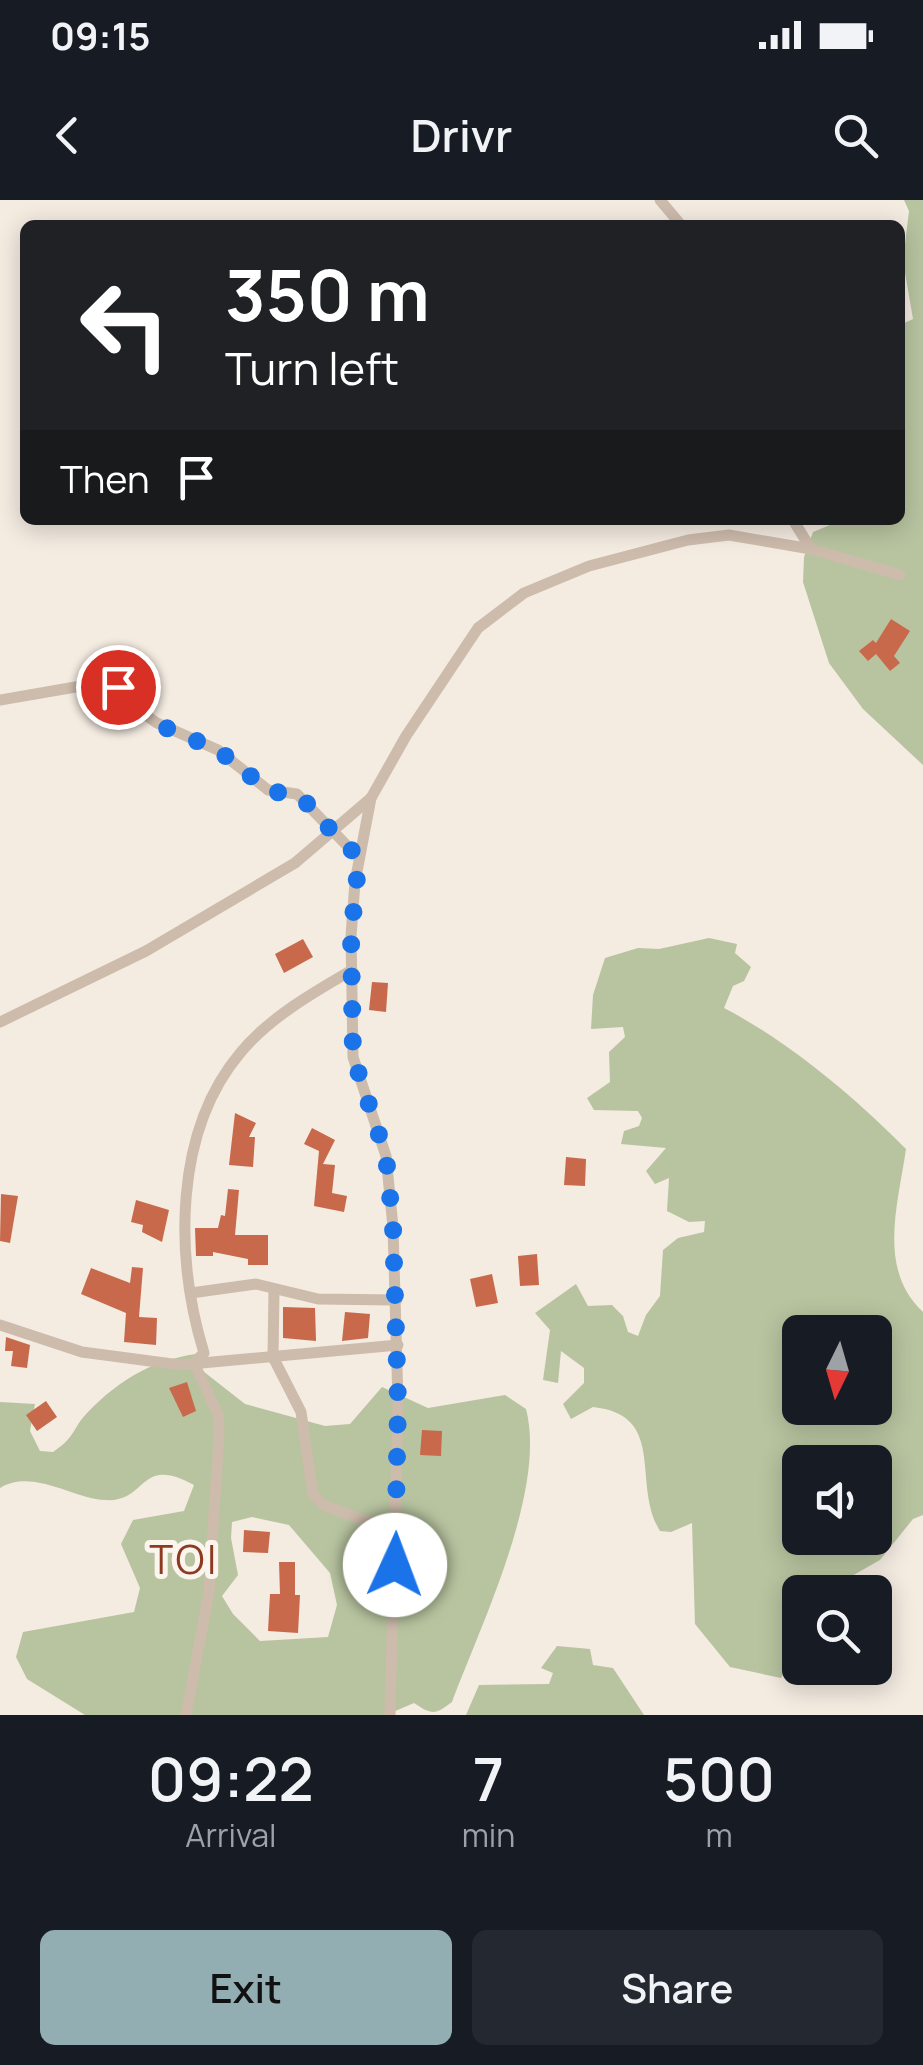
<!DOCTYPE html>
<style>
body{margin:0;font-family:Manrope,sans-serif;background:#242831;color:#f1f3f6;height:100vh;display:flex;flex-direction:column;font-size:38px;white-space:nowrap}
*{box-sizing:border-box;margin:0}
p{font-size:32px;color:#9ea1a6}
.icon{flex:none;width:55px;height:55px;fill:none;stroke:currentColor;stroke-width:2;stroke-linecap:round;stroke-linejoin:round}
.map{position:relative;height:1515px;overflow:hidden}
.details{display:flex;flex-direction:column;background:#171b24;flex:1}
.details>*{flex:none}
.banner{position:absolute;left:20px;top:20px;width:885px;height:305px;border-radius:15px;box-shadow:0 5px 25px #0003;background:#202124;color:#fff;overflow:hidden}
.needle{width:65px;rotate:185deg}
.controls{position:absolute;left:782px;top:1115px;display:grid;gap:20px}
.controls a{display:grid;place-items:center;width:110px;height:110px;border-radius:15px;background:#171b24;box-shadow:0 5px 25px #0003;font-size:50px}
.pin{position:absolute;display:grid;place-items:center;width:85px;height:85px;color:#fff;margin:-42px;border:5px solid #fff;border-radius:50%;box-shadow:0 2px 10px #0007}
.me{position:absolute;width:110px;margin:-55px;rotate:2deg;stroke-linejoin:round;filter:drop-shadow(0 0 8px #0008)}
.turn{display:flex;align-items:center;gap:35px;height:210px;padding:0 40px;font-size:45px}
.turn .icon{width:130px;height:130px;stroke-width:2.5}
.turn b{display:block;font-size:70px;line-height:85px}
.then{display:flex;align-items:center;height:95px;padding:0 40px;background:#0003;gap:20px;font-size:38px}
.eta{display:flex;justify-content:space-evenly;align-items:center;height:170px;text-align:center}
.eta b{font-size:60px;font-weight:600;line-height:70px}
.cta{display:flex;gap:20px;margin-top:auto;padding:20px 40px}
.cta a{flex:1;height:115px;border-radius:15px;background:#92aeb2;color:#111;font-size:40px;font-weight:600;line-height:115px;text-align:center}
.cta a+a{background:#242831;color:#f1f3f6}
.status{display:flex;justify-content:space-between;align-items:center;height:70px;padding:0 50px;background:#171b24;direction:ltr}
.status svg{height:28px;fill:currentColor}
header{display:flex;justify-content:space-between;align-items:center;height:130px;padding:0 40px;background:#171b24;font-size:45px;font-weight:600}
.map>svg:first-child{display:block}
</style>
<div class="status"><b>09:15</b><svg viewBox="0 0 49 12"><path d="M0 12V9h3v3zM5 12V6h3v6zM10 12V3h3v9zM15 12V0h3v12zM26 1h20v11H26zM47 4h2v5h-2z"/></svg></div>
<header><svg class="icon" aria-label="back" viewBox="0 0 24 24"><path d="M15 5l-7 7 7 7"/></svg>Drivr<svg class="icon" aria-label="search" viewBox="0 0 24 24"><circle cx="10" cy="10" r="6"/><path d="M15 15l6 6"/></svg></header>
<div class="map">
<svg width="923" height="1515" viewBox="0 0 923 1515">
<rect width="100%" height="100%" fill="#f4ebe1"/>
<!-- green -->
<g fill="#b8c4a0" fill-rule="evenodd">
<path d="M904,0h19v565l-60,-56 -34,-46 -26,-81 1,-25 9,-25 29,-12h58v-195l13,-6 -10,-58 6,-50z"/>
<path d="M709,738l28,6 -2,9 16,14 -7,14 -11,5 -9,22c64,33 132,90 182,141 -8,56 -29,120 17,163v203l-10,4 -33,41 -44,25 -4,7h-32v54l-19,32 -51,-11 -35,-43 -3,-101 -21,9 -11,-1c-29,-47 8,-116 -67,-124l-22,12 -8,-15 21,-21v-15l-23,-17 -3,32 -15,-3 7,-50 -15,-17 41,-29 12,22 24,-1 11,11 5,16 10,4 8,-21 14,-19 3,-46 15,-12 26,-6 1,-11 -16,1 -22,-11 2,-33 -14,6 -9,-13 20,-23 -45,-4 3,-13 15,-5 3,-8 -4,-7 -44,-1 -7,-12 23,-16 -1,-30 16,-15 -2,-10 -32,2 2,-34 12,-37 33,-10 21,1zM875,1132v76h-75v-76zM800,1262h75v76h-75z"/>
<path d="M204,1153l-10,11 51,40 80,22 25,-2 32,-37 46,21 77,-13 21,14c21,80 -45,216 -74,293 -17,13 -20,13 -38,1l-28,12h-301l-58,-36 -11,-22 7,-25 111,-20 6,-24 -19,-44 12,-24 51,-9 10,-26c-56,-31 -46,18 -89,15 -32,-1 -72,-32 -105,-12v-86l35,2 -5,27 10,20 13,1c24,-16 19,-24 35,-40 33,-34 68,-54 116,-59zM252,1317l37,8 41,48 7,32 -9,32 -68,4 -27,-27 -11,-18 16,-21 -7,-37 1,-16z"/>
<path d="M557,1446l33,3 3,16 20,3 31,47h-178l13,-30 70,-1 4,-11 -12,-5z"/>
</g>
<!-- building -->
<g fill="#c8694b">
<path d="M891,419l19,12 -16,25 6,7 -10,8 -14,-17 -8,7 -9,-10 14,-11 3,3z"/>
<path d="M303,739l10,18 -29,16 -9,-19z"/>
<path d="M372,782l16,1 -2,29 -17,-2z"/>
<path d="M235,913l21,10 -7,14h6l-2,30 -24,-2z"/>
<path d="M312,928l23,12 -12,24 12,1 -3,28 15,3 -3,16 -30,-6 5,-55 -15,-7z"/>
<path d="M566,957l20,2 -1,27 -21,-1z"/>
<path d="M228,989l11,1 -4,45h33v30h-20v-6l-35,-7v4h-17l-1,-28h23l3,-13 4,1z"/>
<path d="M1,994l17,2 -8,47 -10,-2z"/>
<path d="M136,1000l33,10 -7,32 -20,-10 1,-7 -12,-3z"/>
<path d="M537,1054l2,31 -19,1 -2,-30z"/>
<path d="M132,1067l11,1 -4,49 18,1 -1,27 -32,-3 2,-29 -45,-19 10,-26 39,15z"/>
<path d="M492,1074l6,29 -22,4 -6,-28z"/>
<path d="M283,1107l32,1 1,33 -33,-3z"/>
<path d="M345,1112l25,2 -2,24 -26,3z"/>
<path d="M6,1137l24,8 -3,23 -16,-2 2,-15h-8z"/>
<path d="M187,1182l9,29 -13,6 -14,-29z"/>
<path d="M46,1201l11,16 -20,14 -11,-16z"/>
<path d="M422,1230l20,1 -1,25 -21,-1z"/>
<path d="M244,1330l26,2 -2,21 -25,-1z"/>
<path d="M279,1362h16v33h5l-2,38 -30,-2 2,-37h10z"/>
</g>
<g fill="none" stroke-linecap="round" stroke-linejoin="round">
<!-- minor -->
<g stroke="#cdbbac" stroke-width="11">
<path d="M660,0l21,25"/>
<path d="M793,320l18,29"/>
<path d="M0,500l87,-15 32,2 19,23 19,13 61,27 50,40 29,4 62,64"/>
<path d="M0,822l146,-71 149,-88 76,-65"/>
<path d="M274,1090l-1,67 28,55 12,82 10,11 73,27"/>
<path d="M191,1093l65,-9 62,15 79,1"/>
<path d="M0,1125l82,27 98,13 218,-20"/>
<path d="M186,1515l23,-123 10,-156 -1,-22 -24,-51 10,-10c-29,-95 -31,-221 37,-301 28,-34 73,-60 111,-82"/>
<path d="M390,1515l8,-312 -5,-176 -7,-71 -33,-99 -2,-121 4,-54 16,-84 35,-62 72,-108 46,-35 65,-27 99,-26 41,-5 82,14 89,26"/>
</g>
</g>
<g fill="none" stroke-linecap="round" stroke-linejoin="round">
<!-- route -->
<path stroke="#1a73e8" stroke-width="18" stroke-dasharray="0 32.4" d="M118,487l39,37 61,26 50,40 35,8c16,23 37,39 56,60l-8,78 2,120 33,100 7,70 5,177 -3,162"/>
</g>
<g text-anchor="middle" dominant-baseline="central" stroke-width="10" stroke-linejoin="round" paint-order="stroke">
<!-- quarter labels -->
<g font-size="40" letter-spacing="2.5" fill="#8c3b22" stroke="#fbf5ee">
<text x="184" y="1358">TOI</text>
</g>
</g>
</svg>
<div class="controls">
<a><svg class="needle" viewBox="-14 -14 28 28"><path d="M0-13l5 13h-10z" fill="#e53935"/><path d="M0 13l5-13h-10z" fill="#9ea1a6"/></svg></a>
<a><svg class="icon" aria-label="sound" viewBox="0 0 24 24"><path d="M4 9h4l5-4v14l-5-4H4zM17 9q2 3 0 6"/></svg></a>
<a><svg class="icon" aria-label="search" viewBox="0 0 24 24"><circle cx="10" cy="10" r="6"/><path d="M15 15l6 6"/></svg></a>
</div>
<div class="pin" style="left:118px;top:487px;background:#d93025"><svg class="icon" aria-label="arrive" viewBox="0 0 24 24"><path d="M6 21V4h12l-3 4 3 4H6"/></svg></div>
<svg class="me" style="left:395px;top:1365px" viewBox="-20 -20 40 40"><circle r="19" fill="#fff"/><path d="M0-13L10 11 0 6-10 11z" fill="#1a73e8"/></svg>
<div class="banner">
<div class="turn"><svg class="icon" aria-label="left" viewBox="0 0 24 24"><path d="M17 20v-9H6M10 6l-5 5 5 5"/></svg><div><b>350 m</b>Turn left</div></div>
<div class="then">Then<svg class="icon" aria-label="arrive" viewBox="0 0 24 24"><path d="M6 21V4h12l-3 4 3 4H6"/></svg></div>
</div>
</div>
<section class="details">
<div class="eta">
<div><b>09:22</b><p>Arrival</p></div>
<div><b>7</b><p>min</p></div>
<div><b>500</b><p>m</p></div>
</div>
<div class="cta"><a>Exit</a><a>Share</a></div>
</section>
